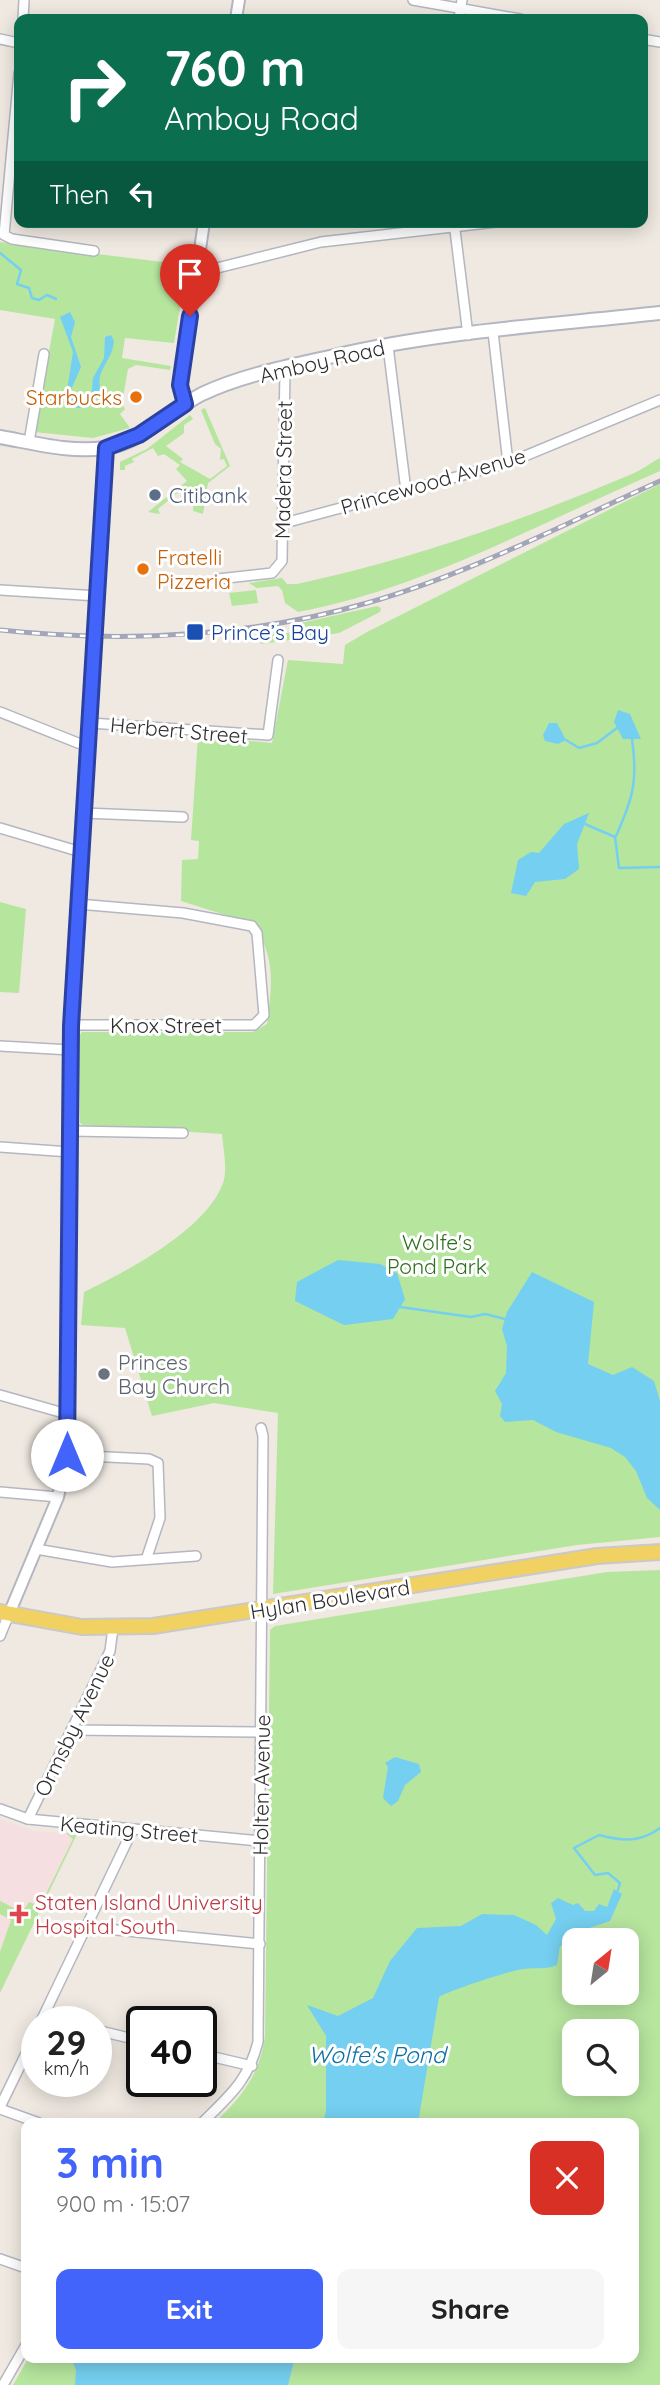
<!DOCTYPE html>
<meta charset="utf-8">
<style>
body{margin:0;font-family:Quicksand,sans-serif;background:#f6f6f6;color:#222;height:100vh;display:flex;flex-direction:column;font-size:26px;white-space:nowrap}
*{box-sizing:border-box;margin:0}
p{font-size:23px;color:#767676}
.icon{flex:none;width:38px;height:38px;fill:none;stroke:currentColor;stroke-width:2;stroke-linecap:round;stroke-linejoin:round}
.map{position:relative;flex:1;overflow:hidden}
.drawer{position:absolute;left:21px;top:2118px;width:618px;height:245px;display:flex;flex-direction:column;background:#fff;border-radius:14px;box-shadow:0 4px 18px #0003}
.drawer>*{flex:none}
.guide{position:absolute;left:14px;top:14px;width:634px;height:214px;border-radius:14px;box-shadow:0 4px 18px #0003;background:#0b6e4f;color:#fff;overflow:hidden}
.needle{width:46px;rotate:30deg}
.buttons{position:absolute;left:562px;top:1928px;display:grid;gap:14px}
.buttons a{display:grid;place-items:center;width:77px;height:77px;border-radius:14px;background:#fff;box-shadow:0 4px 18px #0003;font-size:35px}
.speed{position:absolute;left:21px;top:2006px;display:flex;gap:14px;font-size:35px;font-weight:700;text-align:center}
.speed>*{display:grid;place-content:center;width:91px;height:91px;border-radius:50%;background:#fff;box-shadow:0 4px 18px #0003;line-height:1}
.speed small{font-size:18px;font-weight:400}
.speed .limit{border:4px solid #111;border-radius:10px;background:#fff;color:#111}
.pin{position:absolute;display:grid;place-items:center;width:60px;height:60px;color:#fff;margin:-72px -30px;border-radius:50% 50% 50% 0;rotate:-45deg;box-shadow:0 0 7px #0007}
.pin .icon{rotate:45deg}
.me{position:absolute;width:77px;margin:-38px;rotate:0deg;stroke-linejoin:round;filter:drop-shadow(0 0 5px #0008)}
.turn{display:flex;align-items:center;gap:24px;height:147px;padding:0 35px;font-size:32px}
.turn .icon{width:91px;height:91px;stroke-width:2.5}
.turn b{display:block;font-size:49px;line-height:60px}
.then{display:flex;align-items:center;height:66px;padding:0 35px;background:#0003;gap:14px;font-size:26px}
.round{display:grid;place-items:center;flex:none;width:74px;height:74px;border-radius:14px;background:#f6f6f6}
.headline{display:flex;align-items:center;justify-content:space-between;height:119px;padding:0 35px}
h1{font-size:42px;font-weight:700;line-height:52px;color:#4264fb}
.action{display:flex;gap:14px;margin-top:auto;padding:14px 35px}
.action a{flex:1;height:80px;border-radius:14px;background:#4264fb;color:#fff;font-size:28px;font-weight:700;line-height:80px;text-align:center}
.action a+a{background:#f6f6f6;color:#222}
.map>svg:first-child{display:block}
</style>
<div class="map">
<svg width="660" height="2385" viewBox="0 0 660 2385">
<rect width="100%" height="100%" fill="#efe9e1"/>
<!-- medical -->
<path fill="#f5dfe0" d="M0,1819l33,12 44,3 -77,159z"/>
<!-- green -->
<g fill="#b6e59e" fill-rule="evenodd">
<path d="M0,242l187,23 -13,78 -49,-5 -3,20 49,8 -1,4 -34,-5 -8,4 -6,34 3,6 -5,5 10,14 -37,10 -59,-6 21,-113 -55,-9z"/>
<path d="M205,408l25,58 -22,17 -5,31 -10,-3 1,-15 -13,-6 -23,19 2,5 -12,-2 39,-31 -11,-12 4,-4 -16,-11 -6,2 -5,-8 -21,11 2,3 -9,4v4h-5v-8l27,-13 43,-34 3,4 -9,6v8l-18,13 17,13 -3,3 30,17 17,-13 -3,-7 -4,1 1,-11 -6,-5 -14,-34z"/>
<path d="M660,458v13c-118,51 -235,117 -362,141l-13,-9 -3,-13 -4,-4 -21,2 -8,-5 33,-5 5,6h10c117,-25 226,-64 335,-110 10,-4 18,-11 28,-16z"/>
<path d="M660,484v1053l-83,8 -304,49 5,-181 -64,-10 -62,13 -27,-88 -44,-3 3,-33c43,-21 122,-62 139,-109 5,-13 0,-35 -1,-49l-139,-9 -3,-2 -1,-87 3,-4h171l14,-8c5,-41 9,-63 -13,-100l-73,-23 1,-41 16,-1 1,-18 -8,-1 7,-104 74,7 16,-83 55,4 2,-19 22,-13z"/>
<path d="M256,590l2,13 -26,3 -3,-13z"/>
<path d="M377,606l4,2 -1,4 -41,21 -78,11 -1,-11 21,-6 2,7 10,-2 -1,-7z"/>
<path d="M0,902l26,7 -7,84 -19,-1z"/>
<path d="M660,1570v815h-647l16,-28h605v-234h-420c28,-26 46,-49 51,-87l5,-406 5,-4 332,-54zM574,1941h52v52h-52zM574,2032h52v52h-52z"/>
<path d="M66,1833l11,1 -77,159v-41l11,-32 -11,-6v-13l20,10 -3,9 12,-18 11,4 33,-67z"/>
</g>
<!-- water -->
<g fill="#75cff0">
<path d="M70,312l5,10 -4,15 10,30 -11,25 4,9 10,3 7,-4 2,-22 11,-20 1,-21 6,-2 3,6c-1,13 -8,20 -13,32 -5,11 6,22 -14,35h-10l-11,-11 7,-45 -13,-35z"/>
<path d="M618,710l12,4 11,25h-18l-9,-17z"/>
<path d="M549,723h8l9,17 -8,4 -13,-3 -2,-6z"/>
<path d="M589,813l-12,31 2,25 -14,10 -30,3 -9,14 -15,-3 7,-33 13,-8 8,1 25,-29z"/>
<path d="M338,1260l42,4 17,9 8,26 -12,20 -49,6 -49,-24 2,-19z"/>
<path d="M532,1272l62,30 -6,62 25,11 19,-8 22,14 6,20v109l-13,-12 -11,-27 -11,-14 -14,-9 -55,-16 -23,-12 -28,2 -5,-6 2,-12 -7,-13 11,-18 1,-27 -5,-17 5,-17z"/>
<path d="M395,1757l24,7 2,8 -16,13 -7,16 -7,5 -8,-8 5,-31 -3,-4z"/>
<path d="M614,1889l8,5 -12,27 -38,13 2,9 -14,3 -3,19c-11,5 -21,2 -33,4 -13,1 -76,22 -85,28l-21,126h-95l3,-12v-75l-19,-31 31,11 35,-18 17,-37 27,-33 44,-2 21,-12 32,1 22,10 11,10 9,-16 -5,-16 7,-5 15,7 5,-2 7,8h9l5,-7 8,3z"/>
<path d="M71,2357h224l-7,28h-213l1,-15z"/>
</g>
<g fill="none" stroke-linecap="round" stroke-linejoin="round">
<!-- stream -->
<g stroke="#75cff0" stroke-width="2.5">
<path d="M0,253l21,17 -4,14 12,4 3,10 7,2 8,-5 9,4"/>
<path d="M566,740l13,8 18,-5 20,-15"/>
<path d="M585,824l30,13 4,31 41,-1"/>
<path d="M616,836c17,-38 22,-55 16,-97"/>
<path d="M400,1307l71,10 14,-3 20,5"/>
<path d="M618,1890l2,-7 -12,-10 -13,2 -21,-27 25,-13c23,6 41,8 61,-7"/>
</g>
<!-- minor casing -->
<g stroke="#b4b7c1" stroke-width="12">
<g id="minor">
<path d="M413,0l107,19"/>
<path d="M23,19l1,-19"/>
<path d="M459,19l3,-19"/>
<path d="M0,39l19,4"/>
<path d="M642,39l18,3"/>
<path d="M19,73l-15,162 8,4 82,12"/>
<path d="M454,222l14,113"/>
<path d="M197,273l124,-31 175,-20"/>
<path d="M493,332l15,131"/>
<path d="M388,346l18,145"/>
<path d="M29,442l15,-88"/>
<path d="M281,524l227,-61 152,-63"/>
<path d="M218,579l54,-6 10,-12 3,-192"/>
<path d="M0,590l98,6"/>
<path d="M0,712l88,35"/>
<path d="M90,723l178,12 10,-75"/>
<path d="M84,813l99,4"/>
<path d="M0,828l81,24"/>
<path d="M71,1025h183l10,-10 -7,-82 -5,-7 -69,-13 -105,-9"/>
<path d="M0,1046l71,4"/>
<path d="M71,1131l112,2"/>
<path d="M0,1147l70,5"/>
<path d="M0,1395l67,19"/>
<path d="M67,1455l82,4 9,4 2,55 -13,39"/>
<path d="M0,1492l58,5"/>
<path d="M36,1549l76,13 84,-6"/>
<path d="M0,1636l9,-22"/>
<path d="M71,1730l190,2"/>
<path d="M0,1809l28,10 232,22"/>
<path d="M28,1819l82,-168 3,-23"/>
<path d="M86,1927l174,17"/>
<path d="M43,2018l13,3"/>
<path d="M41,2021l92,-192"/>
<path d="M96,2030l46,11"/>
<path d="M201,2054l51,12"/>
<path d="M0,2107l37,-76"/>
<path d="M0,2109l39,14"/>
<path d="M202,2123c28,-28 46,-42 56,-81l5,-606 -2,-8"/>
<path d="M0,2259l26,9"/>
<path d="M3,2385l23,-40"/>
</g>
</g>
<!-- tertiary casing -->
<g stroke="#b4b7c1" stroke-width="14">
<g id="tertiary">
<path d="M236,19l3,-19"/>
<path d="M185,404l-5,-19 24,-163"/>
<path d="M97,610l9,-162"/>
<path d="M9,1614l49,-117 9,-42 4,-430 23,-360"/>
</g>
</g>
<!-- secondary casing -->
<g stroke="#b4b7c1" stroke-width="16">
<path id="secondary" d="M0,437c34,6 71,16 105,11 37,-5 64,-37 97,-54 40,-19 88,-28 132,-38 106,-25 218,-31 326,-43"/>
</g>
<!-- primary casing -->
<g stroke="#c9c9c9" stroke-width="18">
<path id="primary" d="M0,1612l82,15 71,-1 444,-70 63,-4"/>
</g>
<!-- minor -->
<use href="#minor" stroke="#fff" stroke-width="9"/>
<!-- tertiary -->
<use href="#tertiary" stroke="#fff" stroke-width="10"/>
<!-- secondary -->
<use href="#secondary" stroke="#fff" stroke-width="12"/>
<!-- primary -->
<use href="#primary" stroke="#f2d163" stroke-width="14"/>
<!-- rail casing -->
<g stroke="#a3a6b8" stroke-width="5">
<path id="rail" d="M0,630c124,13 246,8 367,-27 102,-29 197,-79 293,-122"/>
</g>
<!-- rail -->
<use href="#rail" stroke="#fff" stroke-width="2.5" stroke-dasharray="8" stroke-linecap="butt"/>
<!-- tertiary-bridge casing -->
<g stroke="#b4b7c1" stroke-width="14" stroke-linecap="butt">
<path id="tertiary-bridge" d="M94,665l3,-55"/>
</g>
<!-- tertiary-bridge -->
<use href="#tertiary-bridge" stroke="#fff" stroke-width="10"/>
</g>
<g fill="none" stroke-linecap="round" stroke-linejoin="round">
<!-- route casing -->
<g stroke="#2b41a3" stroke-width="18">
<path id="route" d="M67,1455l4,-429 35,-578 33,-13 46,-31 -5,-19 10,-69"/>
</g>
<!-- route -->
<use href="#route" stroke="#4264fb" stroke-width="12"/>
</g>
<!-- markers -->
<g fill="#e8710a" stroke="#fff" stroke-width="2.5">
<circle cx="136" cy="397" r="7"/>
<circle cx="143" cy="569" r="7"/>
</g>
<circle fill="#5c6f8a" stroke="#fff" stroke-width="2.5" cx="155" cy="495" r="7"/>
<rect fill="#1a4fb4" stroke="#fff" stroke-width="2.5" x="186" y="623" width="18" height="18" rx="3.5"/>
<circle fill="#6b7280" stroke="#fff" stroke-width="2.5" cx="104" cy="1374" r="7"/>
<path fill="#e0444e" stroke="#fff" stroke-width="2.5" d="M15.5 1903.5h7v7h7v7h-7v7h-7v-7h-7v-7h7z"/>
<g text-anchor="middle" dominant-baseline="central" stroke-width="6" stroke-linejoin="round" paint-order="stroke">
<!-- street labels -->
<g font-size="21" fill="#2e2e2e" stroke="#fff">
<text transform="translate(322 361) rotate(-13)">Amboy Road</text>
<text transform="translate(283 470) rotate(-89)">Madera Street</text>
<text transform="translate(433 481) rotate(-16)">Princewood Avenue</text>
<text transform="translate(179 730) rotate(5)">Herbert Street</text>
<text x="166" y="1025">Knox Street</text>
<text transform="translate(330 1599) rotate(-9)">Hylan Boulevard</text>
<text transform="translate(74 1725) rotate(-64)">Ormsby Avenue</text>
<text transform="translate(261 1785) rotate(-89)">Holten Avenue</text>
<text transform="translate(129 1829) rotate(5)">Keating Street</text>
</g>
<!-- food labels -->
<g font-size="21" fill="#c56008" stroke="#fff" text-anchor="end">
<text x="122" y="397">Starbucks</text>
<text x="157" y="557" text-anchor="start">Fratelli<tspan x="157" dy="24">Pizzeria</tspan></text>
</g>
<!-- service labels -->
<g font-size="21" fill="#4e5e75" stroke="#fff" text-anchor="start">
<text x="169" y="495">Citibank</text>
</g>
<!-- transit labels -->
<g font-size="21" fill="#164399" stroke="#fff" text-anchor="start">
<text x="211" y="632">Prince’s Bay</text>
</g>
<!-- park labels -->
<g font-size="21" fill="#2c6e1b" stroke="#fff">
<text x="437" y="1242">Wolfe's<tspan x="437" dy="24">Pond Park</tspan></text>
</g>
<!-- worship labels -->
<g font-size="21" fill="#5b616d" stroke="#fff" text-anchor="start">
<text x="118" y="1362">Princes<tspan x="118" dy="24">Bay Church</tspan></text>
</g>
<!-- health labels -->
<g font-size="21" fill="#be3a42" stroke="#fff" text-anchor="start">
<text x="35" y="1902">Staten Island University<tspan x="35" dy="24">Hospital South</tspan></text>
</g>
<!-- water labels -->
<g font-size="23" font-style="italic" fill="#0d6fa3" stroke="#fff">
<text x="377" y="2054">Wolfe's Pond</text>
</g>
</g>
</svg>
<div class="buttons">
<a><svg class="needle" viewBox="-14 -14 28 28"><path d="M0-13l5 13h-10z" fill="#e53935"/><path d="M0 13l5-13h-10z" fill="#767676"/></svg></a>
<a><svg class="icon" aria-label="search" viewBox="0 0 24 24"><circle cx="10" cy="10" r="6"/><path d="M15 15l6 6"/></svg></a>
</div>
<div class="speed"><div>29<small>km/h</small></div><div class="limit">40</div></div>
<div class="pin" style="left:190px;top:316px;background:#d93025"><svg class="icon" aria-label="arrive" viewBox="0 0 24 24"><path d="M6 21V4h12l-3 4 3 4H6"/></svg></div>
<svg class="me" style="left:67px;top:1455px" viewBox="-20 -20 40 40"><circle r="19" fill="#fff"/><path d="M0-13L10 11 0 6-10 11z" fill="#4264fb"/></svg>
<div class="guide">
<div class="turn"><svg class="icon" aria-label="right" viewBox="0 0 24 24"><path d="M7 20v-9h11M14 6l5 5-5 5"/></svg><div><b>760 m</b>Amboy Road</div></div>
<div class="then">Then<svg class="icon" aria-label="left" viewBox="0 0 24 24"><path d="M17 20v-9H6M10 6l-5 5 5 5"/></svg></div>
</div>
<section class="drawer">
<div class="headline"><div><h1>3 min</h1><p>900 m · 15:07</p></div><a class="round" style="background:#d93025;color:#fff"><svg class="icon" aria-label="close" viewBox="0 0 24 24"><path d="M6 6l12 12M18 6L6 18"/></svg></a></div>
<div class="action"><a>Exit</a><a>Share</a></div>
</section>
</div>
